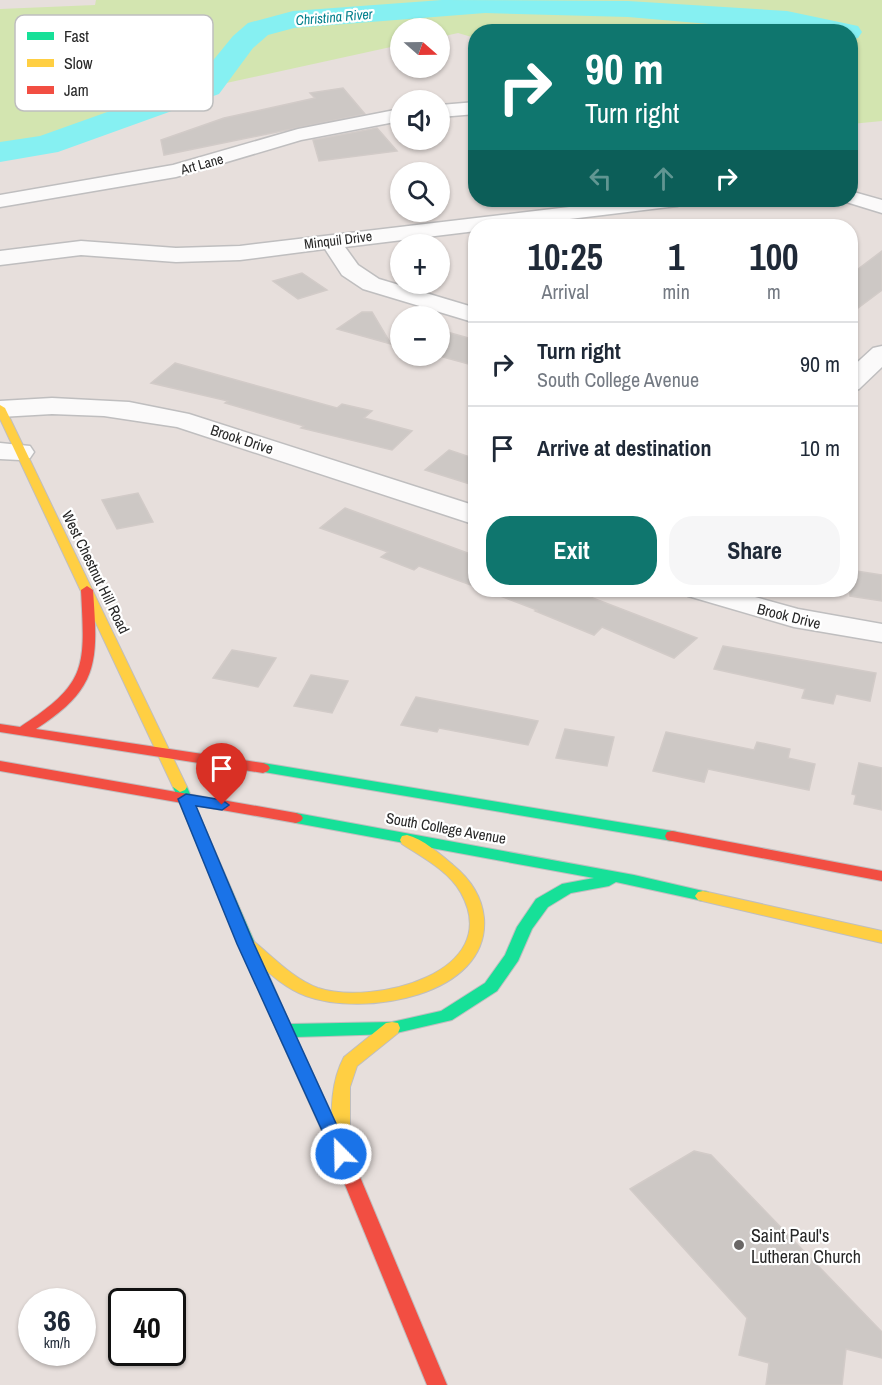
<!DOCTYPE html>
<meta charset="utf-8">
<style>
body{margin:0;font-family:"Archivo Narrow",sans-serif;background:#f6f6f7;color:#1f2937;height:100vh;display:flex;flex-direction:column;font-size:22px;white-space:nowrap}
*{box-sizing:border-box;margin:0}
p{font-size:20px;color:#747a83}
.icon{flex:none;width:33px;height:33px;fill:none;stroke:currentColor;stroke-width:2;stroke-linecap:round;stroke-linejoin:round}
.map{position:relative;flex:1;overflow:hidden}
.side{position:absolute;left:468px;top:219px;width:390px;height:378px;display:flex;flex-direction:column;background:#fff;border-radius:24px;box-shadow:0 2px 4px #0004}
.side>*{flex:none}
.banner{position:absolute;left:468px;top:24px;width:390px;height:183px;border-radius:24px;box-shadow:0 2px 4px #0004;background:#0f766e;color:#fff;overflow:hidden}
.needle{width:39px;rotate:110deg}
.tools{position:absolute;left:390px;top:18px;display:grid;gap:12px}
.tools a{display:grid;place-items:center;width:60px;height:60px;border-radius:50%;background:#fff;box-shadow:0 2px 4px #0004;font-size:30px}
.speed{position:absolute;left:18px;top:1288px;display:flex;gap:12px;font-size:30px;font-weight:700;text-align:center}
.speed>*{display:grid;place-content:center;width:78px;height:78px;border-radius:50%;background:#fff;box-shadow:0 2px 4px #0004;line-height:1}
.speed small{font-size:15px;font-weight:400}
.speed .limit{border:3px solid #111;border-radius:9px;background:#fff;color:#111}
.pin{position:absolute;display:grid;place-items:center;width:51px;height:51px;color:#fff;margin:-62px -26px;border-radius:50% 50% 50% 0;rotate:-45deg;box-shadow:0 0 6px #0007}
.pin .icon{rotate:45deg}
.me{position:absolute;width:66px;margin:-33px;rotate:337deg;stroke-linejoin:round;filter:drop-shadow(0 0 4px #0008)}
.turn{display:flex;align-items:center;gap:21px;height:126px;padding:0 18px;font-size:27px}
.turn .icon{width:78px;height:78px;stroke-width:2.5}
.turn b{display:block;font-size:42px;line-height:51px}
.lanes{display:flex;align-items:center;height:57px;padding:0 18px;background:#0003;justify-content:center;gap:30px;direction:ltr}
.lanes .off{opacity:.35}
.eta{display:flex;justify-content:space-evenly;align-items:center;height:102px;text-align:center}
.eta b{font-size:36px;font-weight:800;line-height:42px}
.cta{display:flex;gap:12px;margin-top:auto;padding:12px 18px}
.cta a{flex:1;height:69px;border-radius:24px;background:#0f766e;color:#fff;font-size:24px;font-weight:800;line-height:69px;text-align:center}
.cta a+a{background:#f6f6f7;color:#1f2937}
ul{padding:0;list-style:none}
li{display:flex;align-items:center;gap:18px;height:84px;padding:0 18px;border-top:2px solid #e0e1e3}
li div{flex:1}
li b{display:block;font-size:22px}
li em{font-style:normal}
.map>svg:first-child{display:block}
</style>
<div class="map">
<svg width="882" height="1385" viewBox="0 0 882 1385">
<rect width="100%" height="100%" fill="#e7dfdc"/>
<!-- green -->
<path fill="#d3e5b0" d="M96,0h786v121l-31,3 -1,-92h-374l-1,6 -17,-5 -18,4v-9h-40v17l-192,42 -162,58 -46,7v-143l95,-4z"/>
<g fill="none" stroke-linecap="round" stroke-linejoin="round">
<!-- river -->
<path fill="#86f0f2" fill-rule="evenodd" d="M442,0l186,1 159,10 71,15 4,6 -4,6 -8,2v-8h-48l-174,-15 -143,-4 -191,15 -26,7 -15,13 -34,46 -161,58 -58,10v-20l40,-6 157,-56 36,-44 15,-13 45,-12z"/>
</g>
<!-- building -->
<g fill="#cdc8c5" stroke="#d2cbc8" stroke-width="1.5">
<path d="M343,88l22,26 -201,41 -3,-15 63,-22 91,-20 -5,-5z"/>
<path d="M377,128l20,23 -78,10 -6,-21z"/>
<path d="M882,251v39l-32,24v-39z"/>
<path d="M302,273l25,17 -29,9 -25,-18z"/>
<path d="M362,312h10l19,32 -54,-15z"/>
<path d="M440,330l36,10v26l-37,-10z"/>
<path d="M175,363l162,45 5,-4 30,7 -8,7 48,13 -20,19 -91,-22 3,-2 -79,-23 3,-2 -77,-18z"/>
<path d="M449,450l27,9v27l-51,-16z"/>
<path d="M138,493l15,29 -36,7 -15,-29z"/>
<path d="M345,508l131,48v31l-57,-21 -5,4 -33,-13 7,-5 -68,-24z"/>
<path d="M850,570l32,5v26l-32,-5z"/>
<path d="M491,590h81l125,48 -23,20 -72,-31 -8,8 -59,-24 2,-1 -47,-18z"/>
<path d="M723,646l153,27 -6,28 -34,-7 -3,10 -31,-6 3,-9 -91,-20z"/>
<path d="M232,650l44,8 -18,29 -45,-9z"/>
<path d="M311,675l37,6 -16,32 -38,-7z"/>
<path d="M416,697l122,24 -10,24 -89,-17 -2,4 -36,-7z"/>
<path d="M565,729l49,8 -7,29 -51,-8z"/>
<path d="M666,732l88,18 3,-8 33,7 -2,9 27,6 -6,26 -101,-21 -4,13 -51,-11z"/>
<path d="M859,763l23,5v42l-28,-6 2,-9 -4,-1z"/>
<path d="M694,1151l17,4 171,177v26l-36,-9 -4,36h-76l3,-22 -30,-8 8,-37 -117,-129z"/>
</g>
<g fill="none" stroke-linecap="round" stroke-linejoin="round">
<!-- street casing -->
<g stroke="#bfbebf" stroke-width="3">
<g id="street">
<path d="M476,102v12l-36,3v-12z"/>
<path d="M400,109v12l-99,19 -125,37 -176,30v-12l173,-30 125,-36z"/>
<path d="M850,191l32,9v13l-39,-12 -2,-1h9z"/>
<path d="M628,200h60l-4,4 -7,2 -165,20h-36v5l-131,16 13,18 21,14 97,29v15l-113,-34 -21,-14 -17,-26 -85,11 -64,2 -95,-7 -81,10v-14l81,-10 95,7 64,-2z"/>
<path d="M882,346v21l-23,22 -9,3v-23l23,-21z"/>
<path d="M52,398l77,4 60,12 287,92v19l-299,-98 -73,-11 -52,-2 -52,3v-16z"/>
<path d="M0,443l30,3 4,6 -4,6 -10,2 -20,-1z"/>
<path d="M684,590h46l68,19 84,15v18l-88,-15 -106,-31z"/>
</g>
</g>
<!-- fast casing -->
<g stroke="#bfbebf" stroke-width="2">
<g id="fast">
<path d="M263,763l409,68 5,1 2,4 -2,4 -5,1 -414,-70 -2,-3 2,-3z"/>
<path d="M180,782l7,5 103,237 102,-2 49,-11 44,-28 20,-28 12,-28 19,-28 26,-15 32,-6 -298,-55 -5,-2 -2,-3 2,-3 5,-2 338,62 69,16 5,1 3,4 -3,4 -5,1 -87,-19 -7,4 -38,7 -23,14 -16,22 -14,32 -21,30 -45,29 -60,14 -96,3 1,3 -2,5 -6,2 -6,-2 -2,-5 -108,-253z"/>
</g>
</g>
<!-- slow casing -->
<g stroke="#bfbebf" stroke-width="2">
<g id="slow">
<path d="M0,405l5,3 182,379 -2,3 -5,2 -7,-5 -173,-368z"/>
<path d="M407,835c16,4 33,19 46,30 16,13 29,31 31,53 6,79 -122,99 -178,78 -25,-9 -45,-31 -66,-48l-2,-4 2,-4 6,-2 6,2c20,16 41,39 66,48 55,18 187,-15 143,-95 -12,-22 -39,-36 -59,-49l-2,-4 2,-4z"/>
<path d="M703,891l179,40v12l-184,-43 -3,-4 3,-4z"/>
<path d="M392,1022l6,1 2,5 -2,5 -41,33 -7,21v67l-3,5 -6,2 -6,-2 -3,-5c0,-33 -4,-67 12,-97l42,-34z"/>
</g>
</g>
<!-- jam casing -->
<g stroke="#bfbebf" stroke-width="2">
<g id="jam">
<path d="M87,586l6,4c5,71 7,98 -57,139l227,34 5,2 2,3 -2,3 -5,2 -263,-41v-8l20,3c68,-44 65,-60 61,-137z"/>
<path d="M0,761l296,52 5,2 2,3 -2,3 -5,2 -296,-52z"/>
<path d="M672,831l210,40v10l-215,-41 -2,-4 2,-4z"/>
<path d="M289,1033l6,2 2,5 53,113 97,232h-20l-95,-232 -51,-113 2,-5z"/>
</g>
</g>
<!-- street -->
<use href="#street" fill="#fbfafa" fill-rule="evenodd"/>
<!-- fast -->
<use href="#fast" fill="#16e098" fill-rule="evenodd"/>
<!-- slow -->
<use href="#slow" fill="#ffcf43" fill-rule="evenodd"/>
<!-- jam -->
<use href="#jam" fill="#f24e42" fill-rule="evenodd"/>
</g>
<!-- route -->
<path fill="#1a73e8" stroke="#114b97" stroke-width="1.5" d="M186,794l36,6 7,5 -7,5 -26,-4 58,138 96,210 -2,5 -7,3 -6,-3 -98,-215 -59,-145z"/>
<!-- markers -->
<circle fill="#6a6766" stroke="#fff" stroke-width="2" cx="739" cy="1245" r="6"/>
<g text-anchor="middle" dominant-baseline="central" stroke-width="4.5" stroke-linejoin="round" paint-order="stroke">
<!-- far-water labels -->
<g font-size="14" font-style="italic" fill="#03808d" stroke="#fff">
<text transform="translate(334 17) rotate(-5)">Christina River</text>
</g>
<!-- far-street labels -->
<g font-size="14" fill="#272727" stroke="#fff">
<text transform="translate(202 164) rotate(-15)">Art Lane</text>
<text transform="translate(338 240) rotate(-7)">Minquil Drive</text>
</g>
<!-- street labels -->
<g font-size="15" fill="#272727" stroke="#fff">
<text transform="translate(242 439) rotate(18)">Brook Drive</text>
<text transform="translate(96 572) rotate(64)">West Chestnut Hill Road</text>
<text transform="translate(789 616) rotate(14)">Brook Drive</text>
<text transform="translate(446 828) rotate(10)">South College Avenue</text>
</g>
<!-- near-poi labels -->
<g font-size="18" fill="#272727" stroke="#fff" text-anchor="start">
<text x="751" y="1235">Saint Paul's<tspan x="751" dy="21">Lutheran Church</tspan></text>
</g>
</g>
<!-- legend -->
<rect x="15" y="15" width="198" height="96" rx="9" fill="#fff" stroke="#bebebe" stroke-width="1.5"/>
<rect x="27" y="32" width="27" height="8" fill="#16e098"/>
<rect x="27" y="59" width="27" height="8" fill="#ffcf43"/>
<rect x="27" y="86" width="27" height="8" fill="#f24e42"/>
<g font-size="16" fill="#272727">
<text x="64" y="42">Fast</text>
<text x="64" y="69">Slow</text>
<text x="64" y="96">Jam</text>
</g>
</svg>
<div class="tools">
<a><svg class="needle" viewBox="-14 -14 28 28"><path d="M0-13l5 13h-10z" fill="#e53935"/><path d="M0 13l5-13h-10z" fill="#747a83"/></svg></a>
<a><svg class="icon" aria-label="sound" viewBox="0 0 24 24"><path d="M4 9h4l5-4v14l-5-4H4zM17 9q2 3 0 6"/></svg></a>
<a><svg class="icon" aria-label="search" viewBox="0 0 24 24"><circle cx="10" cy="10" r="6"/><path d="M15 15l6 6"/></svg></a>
<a>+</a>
<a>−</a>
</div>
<div class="speed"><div>36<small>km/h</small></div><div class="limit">40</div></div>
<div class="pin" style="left:222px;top:805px;background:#d93025"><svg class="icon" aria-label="arrive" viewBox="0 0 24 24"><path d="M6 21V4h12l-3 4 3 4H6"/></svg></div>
<svg class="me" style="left:341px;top:1154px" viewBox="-20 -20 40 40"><circle r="17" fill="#1a73e8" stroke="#fff" stroke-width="3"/><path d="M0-11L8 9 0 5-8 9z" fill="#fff"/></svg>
<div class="banner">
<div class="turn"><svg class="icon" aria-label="right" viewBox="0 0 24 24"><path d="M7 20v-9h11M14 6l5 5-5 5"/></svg><div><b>90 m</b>Turn right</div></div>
<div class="lanes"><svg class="icon off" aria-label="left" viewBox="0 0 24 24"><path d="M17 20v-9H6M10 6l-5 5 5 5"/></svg><svg class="icon off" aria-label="ahead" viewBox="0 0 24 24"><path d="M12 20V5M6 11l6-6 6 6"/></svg><svg class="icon" aria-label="right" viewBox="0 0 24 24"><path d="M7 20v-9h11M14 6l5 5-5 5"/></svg></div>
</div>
<section class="side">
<div class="eta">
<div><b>10:25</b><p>Arrival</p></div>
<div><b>1</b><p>min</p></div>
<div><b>100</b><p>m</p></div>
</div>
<ul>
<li><svg class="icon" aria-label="right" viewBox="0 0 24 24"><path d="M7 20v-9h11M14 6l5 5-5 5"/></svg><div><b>Turn right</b><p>South College Avenue</p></div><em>90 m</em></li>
<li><svg class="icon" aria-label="arrive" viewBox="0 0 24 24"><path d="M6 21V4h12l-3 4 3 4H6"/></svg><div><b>Arrive at destination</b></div><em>10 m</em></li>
</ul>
<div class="cta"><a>Exit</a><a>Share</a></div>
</section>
</div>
